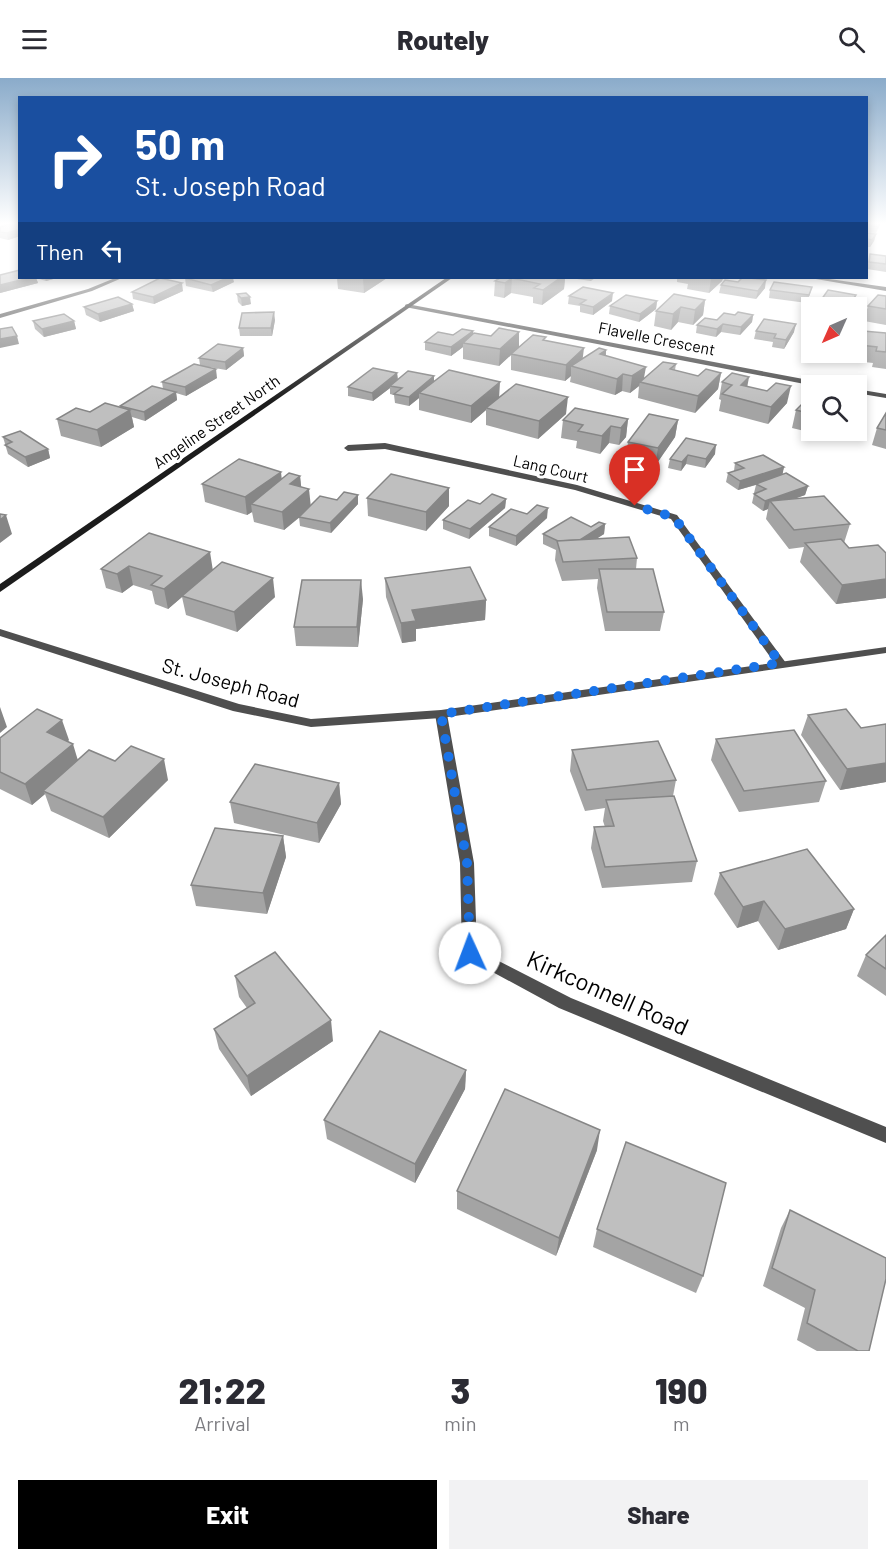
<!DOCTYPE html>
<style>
body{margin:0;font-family:Barlow,sans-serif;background:#f2f2f3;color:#2b2b33;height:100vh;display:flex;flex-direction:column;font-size:22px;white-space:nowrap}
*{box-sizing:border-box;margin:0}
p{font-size:20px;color:#7c7c81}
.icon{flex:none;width:33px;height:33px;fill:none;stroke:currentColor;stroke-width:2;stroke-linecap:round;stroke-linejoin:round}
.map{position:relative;height:1273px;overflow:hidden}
.side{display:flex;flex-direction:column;background:#fff;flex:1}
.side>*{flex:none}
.banner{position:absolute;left:18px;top:18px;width:850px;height:183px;border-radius:0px;box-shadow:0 3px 9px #0003;background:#1a4fa0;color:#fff;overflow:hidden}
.needle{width:39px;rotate:225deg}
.fabs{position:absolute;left:801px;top:219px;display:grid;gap:12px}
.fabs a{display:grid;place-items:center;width:66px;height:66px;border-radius:0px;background:#fff;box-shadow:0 3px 9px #0003;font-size:30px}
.pin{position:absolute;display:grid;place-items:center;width:51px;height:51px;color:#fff;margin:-62px -26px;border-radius:50% 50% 50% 0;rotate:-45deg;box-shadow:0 0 6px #0007}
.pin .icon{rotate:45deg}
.me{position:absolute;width:66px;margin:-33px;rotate:358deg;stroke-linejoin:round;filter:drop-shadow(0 0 4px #0008)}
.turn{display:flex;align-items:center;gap:21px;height:126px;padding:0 18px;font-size:27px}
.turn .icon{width:78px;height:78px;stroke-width:2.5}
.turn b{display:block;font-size:42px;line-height:51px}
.then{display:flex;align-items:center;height:57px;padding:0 18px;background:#0003;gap:12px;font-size:22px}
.eta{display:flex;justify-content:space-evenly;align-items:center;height:102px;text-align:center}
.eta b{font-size:36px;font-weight:800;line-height:42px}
.primary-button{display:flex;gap:12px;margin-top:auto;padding:12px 18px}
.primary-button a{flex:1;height:69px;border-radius:0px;background:#000;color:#fff;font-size:24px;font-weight:800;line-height:69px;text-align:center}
.primary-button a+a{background:#f2f2f3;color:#2b2b33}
header{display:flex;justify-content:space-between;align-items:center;height:78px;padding:0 18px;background:#fff;font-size:27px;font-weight:800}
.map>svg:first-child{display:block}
</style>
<header><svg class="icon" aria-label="menu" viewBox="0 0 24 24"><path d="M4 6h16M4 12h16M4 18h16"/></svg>Routely<svg class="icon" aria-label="search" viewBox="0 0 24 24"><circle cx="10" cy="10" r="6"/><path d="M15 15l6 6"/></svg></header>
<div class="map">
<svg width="886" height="1273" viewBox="0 0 886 1273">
<rect width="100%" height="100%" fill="#fff"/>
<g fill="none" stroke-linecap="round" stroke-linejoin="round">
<!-- minor -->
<g fill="#4f4f4f" fill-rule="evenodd">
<path d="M115,200h7l-30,13 -92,27v-4l88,-25z"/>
<path d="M810,200h12l64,9v4z"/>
<path d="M407,226l423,80 4,2h-19l-410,-79v-2z"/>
<path d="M856,311l30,5v4l-30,-5z"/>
<path d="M385,365l192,42 100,30 109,148 -2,2h-8l-105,-146 -96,-29 -190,-41 -37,2 -4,-3 4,-3z"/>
<path d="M441,632l6,4 27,149 3,87 94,48 315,129v16l-327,-135 -94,-51 -3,-4 -2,-90 -25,-149z"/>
</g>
<!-- tertiary -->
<path fill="#4f4f4f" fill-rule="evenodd" d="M0,551l239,75 72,15 130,-9 445,-63v6l-445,65 -130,9 -78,-16 -233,-75z"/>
<!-- secondary -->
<path fill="#1c1c1c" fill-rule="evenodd" d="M446,200h6l-452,314v-8z"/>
</g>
<!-- wall -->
<g fill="#a4a4a4">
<path d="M20,145v13l-12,4 -8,-2v-11z"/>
<path d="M867,145h14l-5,10 -9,-1z"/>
<path d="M867,155l9,1 -2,7 -4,6h-3z"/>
<path d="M870,176l16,2v16l-19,-3z"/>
<path d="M0,197l20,3h37l-11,3 -10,-3 2,5 -38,10z"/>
<path d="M185,200l49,4 -21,10 -27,-6z"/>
<path d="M337,200h50l-23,15 -26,-4z"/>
<path d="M500,200h65l-1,11 -22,16 -9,-2v-6l-22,-4 -7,5 -10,-2 1,-15z"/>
<path d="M577,200h18l-4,3 -14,-2z"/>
<path d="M677,200h46l-1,3 -13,12 -22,-4 1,-5 -11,-2z"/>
<path d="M721,207l44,3 -9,11 -37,-6z"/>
<path d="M812,209l-5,16 -38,-5 1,-8z"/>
<path d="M183,213l-29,13 -21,-5 -1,-7z"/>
<path d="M237,216l14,10 -9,2 -4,-4z"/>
<path d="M856,217l-2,8 -4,5h-32l1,-5z"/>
<path d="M569,218l43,5 -19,14 -13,-3v-6l-12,-2z"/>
<path d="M886,218v29l-22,-4 4,-15z"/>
<path d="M705,222l-2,15 -10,10 -15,-3 -7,8 -17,-4 2,-15z"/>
<path d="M657,223l-1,8 -17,13 -30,-8 1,-8z"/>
<path d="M132,226l2,7 -34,11 -14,-7 -2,-8z"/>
<path d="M735,237h18l-1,7 -12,13 -19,-3 -5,5 -20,-4 1,-8z"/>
<path d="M275,242l-3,16h-32l-1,-8z"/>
<path d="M33,243h41l2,8 -32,8 -9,-8z"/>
<path d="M811,248h1v23h-5z"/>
<path d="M756,253l38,1 -10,17 -12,-2 1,-5 -19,-3z"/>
<path d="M863,253l23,2v36l-14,-2 1,-4 -17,-2z"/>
<path d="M519,254v15l27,-6 37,18 23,-9v6l38,22 32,-14 -1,6 23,6 23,-3 -3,16 -23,24 -57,-15 1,-12 -9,7 -8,-2 -7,4 -45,-13 1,-6 -6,5 -54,-11v-16l-12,12 -36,-7v-12l-12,9 -26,-6v-8l28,-7 20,-1 18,2z"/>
<path d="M243,270l1,8 -18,14 -17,-3 8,11 -31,18 -10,-3 1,7 -32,21 -13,-4 2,10 -33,20 -40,-11 -4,-17 63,-12v-1l43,-17 -1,-7 38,-17 -1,-7z"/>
<path d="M820,274h20l-1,7 -20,-2z"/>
<path d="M397,295l1,7 36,-4v6l132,32 -28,25 -52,-14v-15l-15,13 -52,-13v-12l-10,8 -14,-3 -1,-8 -4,-1v-6l-17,13 -25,-5v-9z"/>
<path d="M722,304l25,4 40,17 -19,21 -49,-13 2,-11 -2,-1z"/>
<path d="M812,316v36h38l-8,10 -50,-12 4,-18z"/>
<path d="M886,335v36l-14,-4 5,-17z"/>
<path d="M628,341l-2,18 -7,8 -10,-2 -9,11 -24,-6 1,-7 -16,-3 2,-18z"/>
<path d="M678,342l-3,17 -20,29 -29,-7 2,-17z"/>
<path d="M3,359l45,12 2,9 -22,9 -20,-13z"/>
<path d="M686,360l29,16 -10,14 -19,-4 -5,7 -13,-3 2,-9z"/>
<path d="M735,385l49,4 -2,7 26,12 -3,9 -9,3 54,26 -6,19 5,5 37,5v45l-50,6 -36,-42 4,-15 -15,2 -23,-30 2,-10 -5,2 -11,-8 2,-9 1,-1h-1l2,-8 -18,5 -12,-8 2,-9 6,-2z"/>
<path d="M300,398l1,11 9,19 48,-2 -27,29 -31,-7 -1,-9 -15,13 -30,-8 -2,-10 -5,3 -42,-13 -3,-18 79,-4z"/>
<path d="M449,410v18l-23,25 -58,-15 -1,-18z"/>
<path d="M506,421l-1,9 -36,31 -26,-10v-9l37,-16z"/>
<path d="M527,436l20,4 -31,28 -27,-10v-9z"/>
<path d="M605,446l-1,10 -8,5 41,19 -1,11 28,43 -4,19h-55l-8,-43 1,-9 -36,2 -7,-21 1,-10 -13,-6v-10z"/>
<path d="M149,455l64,37 62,27 -38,35 -51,-17 -4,-18 -14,12 -13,-5 -3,-13 -19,-6 -11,8 -16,-5 -5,-19z"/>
<path d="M385,500l101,22 -1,20 -69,9v12l-14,2 -16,-46z"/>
<path d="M363,521l-5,48 -62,-1 -2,-19z"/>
<path d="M808,637l53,13 25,-4v58l-46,8 -39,-55z"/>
<path d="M0,660l69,2 -1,1 10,19 37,1 53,19 -59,58 -58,-27 -6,-17 -13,11 -32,-16z"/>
<path d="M716,661l110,42 -7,21 -80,10 -28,-52z"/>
<path d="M572,672l104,30 -3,16 24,65 -5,21 -90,6 -11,-40 3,-21h11l-2,-6 2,-13 -20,3 -15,-40z"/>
<path d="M339,705l2,21 -22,39 -85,-20 -4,-21z"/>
<path d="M283,758l3,21 -19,57 -71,-8 -5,-21z"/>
<path d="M720,795l134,36 -8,20 -68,21 -20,-29 -21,7 -23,-34z"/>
<path d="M886,857v61l-29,-20 9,-21z"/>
<path d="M235,898l98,65 -82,55 -32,-47 -5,-20 33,-21 -8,-11z"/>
<path d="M466,992l-1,19 -50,94 -88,-44 -3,-19z"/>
<path d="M597,1072l-41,106 -99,-47v-18z"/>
<path d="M790,1132l79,141h-52l-20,-11 8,-32 -42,-22 18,-58z"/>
<path d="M597,1151l106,47 -7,17 -103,-46z"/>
</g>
<!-- shaded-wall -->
<g fill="#868686">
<path d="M20,151v7l-12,4 -1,-7z"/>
<path d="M876,156l-2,7 -4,6 2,-7z"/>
<path d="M29,200h7l2,5 -38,10v-8z"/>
<path d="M45,200h12l-11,3z"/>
<path d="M227,200h6l1,4 -21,10 -2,-7z"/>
<path d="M363,200h24l-23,15z"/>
<path d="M512,200l-1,15 -7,5 1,-15z"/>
<path d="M560,200h5l-1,11 -22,16 1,-15z"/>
<path d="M711,200h12l-1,3 -13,12z"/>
<path d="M766,202l-1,8 -9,11 2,-8z"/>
<path d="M182,205l1,8 -29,13 -1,-7z"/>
<path d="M613,215l-1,8 -19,14v-8z"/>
<path d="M856,217l-2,8 -4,5 -3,-1z"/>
<path d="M250,219l1,7 -9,2 -1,-8z"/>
<path d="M705,222l-2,15 -10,10 2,-15z"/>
<path d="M657,223l-1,8 -17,13 1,-8z"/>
<path d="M132,226l2,7 -34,11 -2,-8z"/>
<path d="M681,229l-3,15 -7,8 2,-16z"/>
<path d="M274,234l1,8 -3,16 -1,-8z"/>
<path d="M753,237l-1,7 -12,13 1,-8z"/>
<path d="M74,243l2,8 -32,8 -2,-8z"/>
<path d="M723,246l-2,8 -5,5 1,-8z"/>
<path d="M796,246l-2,8 -10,17 2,-9z"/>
<path d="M473,253v8l-10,4v4l-12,9v-9z"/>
<path d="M519,254v16l-20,18 1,-17z"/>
<path d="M17,258l2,8 -19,4v-9z"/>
<path d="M243,270l1,8 -18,14 -1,-8z"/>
<path d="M584,270l-2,16 -11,2v10l-6,5 1,-16z"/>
<path d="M606,272l-1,16 -5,-12z"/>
<path d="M646,289l-3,16 -3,-1 -1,4 -9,7 2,-17z"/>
<path d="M216,291l1,9 -31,18 -1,-9z"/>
<path d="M397,295l1,9 -8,4v2l-17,13 -1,-8z"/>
<path d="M721,295l-3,16 -23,24 3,-17z"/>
<path d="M623,296l-1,17 -7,4 2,-16z"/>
<path d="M434,298v9l-15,8v5l-10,8v-9z"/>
<path d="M749,299l-3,17 -5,-9z"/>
<path d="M500,304l-1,17 -13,9v2l-15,13v-17z"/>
<path d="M791,308l-4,17 -19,21 3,-17z"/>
<path d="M176,314l1,8 -32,21 -1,-9z"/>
<path d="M568,319l-2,17 -28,25 1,-18z"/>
<path d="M865,323l-5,17 -4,4v-11z"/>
<path d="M130,332l4,17 -33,20 -4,-17z"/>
<path d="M628,341l-2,18 -7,8 2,-17z"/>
<path d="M678,342l-3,17 -20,29 3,-18z"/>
<path d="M611,348l-2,17 -9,11 2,-18z"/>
<path d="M844,352h6l-8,10z"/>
<path d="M716,367l-1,9 -10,14 1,-9z"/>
<path d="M48,371l2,9 -22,9 -3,-10z"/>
<path d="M688,377l-2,9 -5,7 1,-9z"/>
<path d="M784,389l-2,10 -44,13 2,-9z"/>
<path d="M281,394l2,18 -32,14 1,8 -5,3 -2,-18z"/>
<path d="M300,398l2,18 -12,-10z"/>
<path d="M808,408l-3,9 -30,11 -5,-5 -2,8 -5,2 2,-10z"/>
<path d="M449,410v18l-23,25v-19z"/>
<path d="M309,411l2,19 -27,22 -2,-18z"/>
<path d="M358,417v9l-27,29 -1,-10z"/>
<path d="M506,421l-1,9 -36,31 1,-10z"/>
<path d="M548,430l-1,10 -31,28v-10z"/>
<path d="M6,437l6,19 -12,9v-23z"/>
<path d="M605,446l-1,10 -35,22v-9z"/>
<path d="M210,474l3,19 -31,25v1l-14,12 -4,-20z"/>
<path d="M129,488l4,19 -11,8 -5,-19z"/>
<path d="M273,500l2,19 -38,35 -3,-20z"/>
<path d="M886,501v19l-50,6 6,-19z"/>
<path d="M361,502l2,19 -5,48 -1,-20z"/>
<path d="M486,522l-1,20 -69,9v12l-14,2 -1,-20 11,-13z"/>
<path d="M0,629l7,20 -7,6z"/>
<path d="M62,642l7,20 -16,13 -6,-21z"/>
<path d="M73,666l6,20 -36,27 2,3 -13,11 -7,-21z"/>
<path d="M164,681l4,21 -59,58 -6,-21z"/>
<path d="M886,685v19l-46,8 7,-21z"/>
<path d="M339,705l2,21 -22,39 -2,-20z"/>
<path d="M283,758l3,21 -19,57 -4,-21z"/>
<path d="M764,823l-6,20 -21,7 6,-21z"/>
<path d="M854,831l-8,20 -68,21 7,-21z"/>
<path d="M331,942l2,21 -82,55 -4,-20z"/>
<path d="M466,992l-1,19 -50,94v-19z"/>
<path d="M600,1052l-3,20 -41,106 3,-18z"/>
</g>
<!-- building -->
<g fill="#bfbfbf" stroke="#868686" stroke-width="1.5">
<path d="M12,145h8v6l-13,4 -7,-1v-5z"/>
<path d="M867,145h12l-1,4 -11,-2z"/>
<path d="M867,155l9,1 -4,6 -5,-1z"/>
<path d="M870,176l16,2v8l-17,-2z"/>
<path d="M20,192v8h9l-29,7v-10z"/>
<path d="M160,200l22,5 -29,14 -21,-5z"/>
<path d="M185,200h42l-16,7z"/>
<path d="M500,200h60l-17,12 -9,-2 6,-4 -28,-6 -7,5 -10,-2z"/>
<path d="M742,200h7l17,2 -8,11 -37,-6 4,-5 13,2z"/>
<path d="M774,204l38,5 -3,8 -39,-5z"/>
<path d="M583,209l30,6 -20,14 -13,-3 6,-4 -17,-4z"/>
<path d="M828,212l28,5 -9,12 -28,-4z"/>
<path d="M246,215l4,4 -9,1 -4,-4z"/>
<path d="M674,216l31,6 -10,10 -14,-3 -8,7 -17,-3z"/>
<path d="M626,217l31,6 -17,13 -30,-8z"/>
<path d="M878,217l8,1v13l-18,-3z"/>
<path d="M118,219l14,7 -34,10 -14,-7z"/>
<path d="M274,234l-3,16h-32l3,-15z"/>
<path d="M738,234l15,3 -12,12 -18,-3 -6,5 -20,-4 8,-7 12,2 7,-7 11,2z"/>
<path d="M64,236l10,7 -32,8 -9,-8z"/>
<path d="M764,241l32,5 -10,16 -12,-2 2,-4 -20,-3z"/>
<path d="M811,248h1v15l-3,-1z"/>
<path d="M12,249l5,9 -17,3v-10z"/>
<path d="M499,250l20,4 -19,17 -37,-6 11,-10 17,3z"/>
<path d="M462,251l11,2 -22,16 -26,-5 13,-10 15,3z"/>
<path d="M863,253l23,2v19l-10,-1 1,-4 -17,-2z"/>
<path d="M533,257l13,2 -3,3 41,8 -18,17 -55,-11z"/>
<path d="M218,266l25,4 -18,14 -26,-4z"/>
<path d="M599,270l7,2 -6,4 46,13 -14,9 -9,-2 -6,5 -46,-13z"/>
<path d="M663,284l13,2 -6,5 28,7 8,-7 15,4 -23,23 -58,-14z"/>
<path d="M194,286l22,5 -31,18 -23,-5z"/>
<path d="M373,290l24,5 -25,20 -24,-6z"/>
<path d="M449,292l51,12 -29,24 -52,-13z"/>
<path d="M408,293l26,5 -25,21 -15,-3 8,-6 -12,-2z"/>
<path d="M732,295l17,4 -8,8 26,6 9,-8 15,3 -20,21 -49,-13 10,-9 -10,-3z"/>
<path d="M516,306l52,13 -29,24 -53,-13z"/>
<path d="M152,308l24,6 -32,20 -24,-6z"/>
<path d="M812,316v20l-16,-4z"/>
<path d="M856,321l9,2 -9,10z"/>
<path d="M105,325l25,7 -33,20 -40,-11 19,-11 14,4z"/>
<path d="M575,330l53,11 -7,9 -10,-2 -9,10 -24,-5 5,-6 -20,-5z"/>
<path d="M886,335v17l-9,-2z"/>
<path d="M649,336l29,6 -20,28 -30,-6z"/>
<path d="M20,353l28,18 -23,8 -20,-12 7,-3 -9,-5z"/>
<path d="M686,360l30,7 -10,14 -18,-4 -6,7 -12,-3z"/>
<path d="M763,377l21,12 -44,14 -12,-8 16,-5 -9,-5z"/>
<path d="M239,381l42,13 -36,25 -43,-13z"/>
<path d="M289,395l11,3 -10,8 19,5 -27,23 -31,-8z"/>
<path d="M786,395l22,13 -43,15 -11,-7 12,-5 -10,-5z"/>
<path d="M391,396l58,14 -23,24 -59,-14z"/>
<path d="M344,414l14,3 -28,28 -31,-6 21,-21 17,4z"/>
<path d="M492,416l14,5 -36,30 -27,-9 25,-20 12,4z"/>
<path d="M824,418l26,28 -56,6 -24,-29z"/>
<path d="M537,427l11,3 -32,28 -27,-9 22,-18 16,5z"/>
<path d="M0,436l6,1 -6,5z"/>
<path d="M571,439l20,10 8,-5 6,2 -25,16 -22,1 -15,-7z"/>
<path d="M149,455l61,19 -46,37 -13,-4 11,-9 -33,-10 -12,8 -16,-5z"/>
<path d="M629,459l8,21 -74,4 -6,-21z"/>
<path d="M841,461l8,9 29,-3 8,8v26l-44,6 -37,-42z"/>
<path d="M222,484l51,16 -39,34 -52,-16z"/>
<path d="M470,489l16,33 -74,10 4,11 -15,2 -16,-45z"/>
<path d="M599,491h54l11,43h-57z"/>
<path d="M302,502h59l-4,47h-63z"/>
<path d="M37,631l25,11 -15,12 26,12 -48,40 -25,-12v-34z"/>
<path d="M846,631l15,19 25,-4v39l-39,6 -39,-54z"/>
<path d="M794,652l32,51 -82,10 -28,-52z"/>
<path d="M658,663l18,39 -89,10 -15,-40z"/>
<path d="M131,668l33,13 -61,58 -60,-26 46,-41 26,11z"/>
<path d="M255,686l84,19 -22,40 -87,-21z"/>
<path d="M674,718l23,65 -92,6 -11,-40 20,-1 -8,-26z"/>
<path d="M215,750l68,8 -20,57 -72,-8z"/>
<path d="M807,771l47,60 -69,20 -21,-28 -21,6 -23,-34z"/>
<path d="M886,857v34l-20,-14z"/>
<path d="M275,874l56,68 -84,56 -33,-47 41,-26 -20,-27z"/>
<path d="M380,953l86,39 -51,94 -91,-44z"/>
<path d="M505,1011l95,41 -41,108 -102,-47z"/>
<path d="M626,1064l100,41 -23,93 -106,-47z"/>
<path d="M790,1132l96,48v21l-17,72h-11l-51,-28 8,-33 -43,-22z"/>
</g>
<!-- sky -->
<linearGradient id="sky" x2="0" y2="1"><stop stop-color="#8aabca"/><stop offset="0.45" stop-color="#fff"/><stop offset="1" stop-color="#fff" stop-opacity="0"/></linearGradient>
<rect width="886" height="323" fill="url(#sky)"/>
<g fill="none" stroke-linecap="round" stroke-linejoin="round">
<!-- route -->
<path stroke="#1a73e8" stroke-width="10" stroke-dasharray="0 18" d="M470,875l-3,-90 -26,-149 339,-51 -106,-146 -39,-11"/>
</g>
<g text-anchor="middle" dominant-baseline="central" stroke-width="6" stroke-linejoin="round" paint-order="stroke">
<!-- far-street labels -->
<g font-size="16" fill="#000" stroke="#fff">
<text transform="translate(657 260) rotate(11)">Flavelle Crescent</text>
<text transform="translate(216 343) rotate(-35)">Angeline Street North</text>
<text transform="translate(551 390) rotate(13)">Lang Court</text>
</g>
<!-- street labels -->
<g font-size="20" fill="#000" stroke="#fff">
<text transform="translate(231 604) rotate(15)">St. Joseph Road</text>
</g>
<!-- near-street labels -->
<g font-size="24" fill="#000" stroke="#fff">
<text transform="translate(608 914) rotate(24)">Kirkconnell Road</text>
</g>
</g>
</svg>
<div class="fabs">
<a><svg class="needle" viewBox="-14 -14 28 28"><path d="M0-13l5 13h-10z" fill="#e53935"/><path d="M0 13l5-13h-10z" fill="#7c7c81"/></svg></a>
<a><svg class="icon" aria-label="search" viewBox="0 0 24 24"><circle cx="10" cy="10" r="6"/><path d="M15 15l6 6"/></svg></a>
</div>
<div class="pin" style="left:635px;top:428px;background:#d93025"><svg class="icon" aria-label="arrive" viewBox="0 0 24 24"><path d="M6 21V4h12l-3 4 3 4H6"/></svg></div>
<svg class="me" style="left:470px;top:875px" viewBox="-20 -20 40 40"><circle r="19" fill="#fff"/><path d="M0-13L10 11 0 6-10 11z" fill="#1a73e8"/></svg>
<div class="banner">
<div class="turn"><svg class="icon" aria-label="right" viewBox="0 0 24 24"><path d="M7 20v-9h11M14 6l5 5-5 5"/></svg><div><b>50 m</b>St. Joseph Road</div></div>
<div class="then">Then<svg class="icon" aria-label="left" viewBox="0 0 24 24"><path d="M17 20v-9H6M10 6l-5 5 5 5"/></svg></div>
</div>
</div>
<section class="side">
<div class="eta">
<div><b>21:22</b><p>Arrival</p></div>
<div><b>3</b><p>min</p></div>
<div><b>190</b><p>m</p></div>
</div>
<div class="primary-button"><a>Exit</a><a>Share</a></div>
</section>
